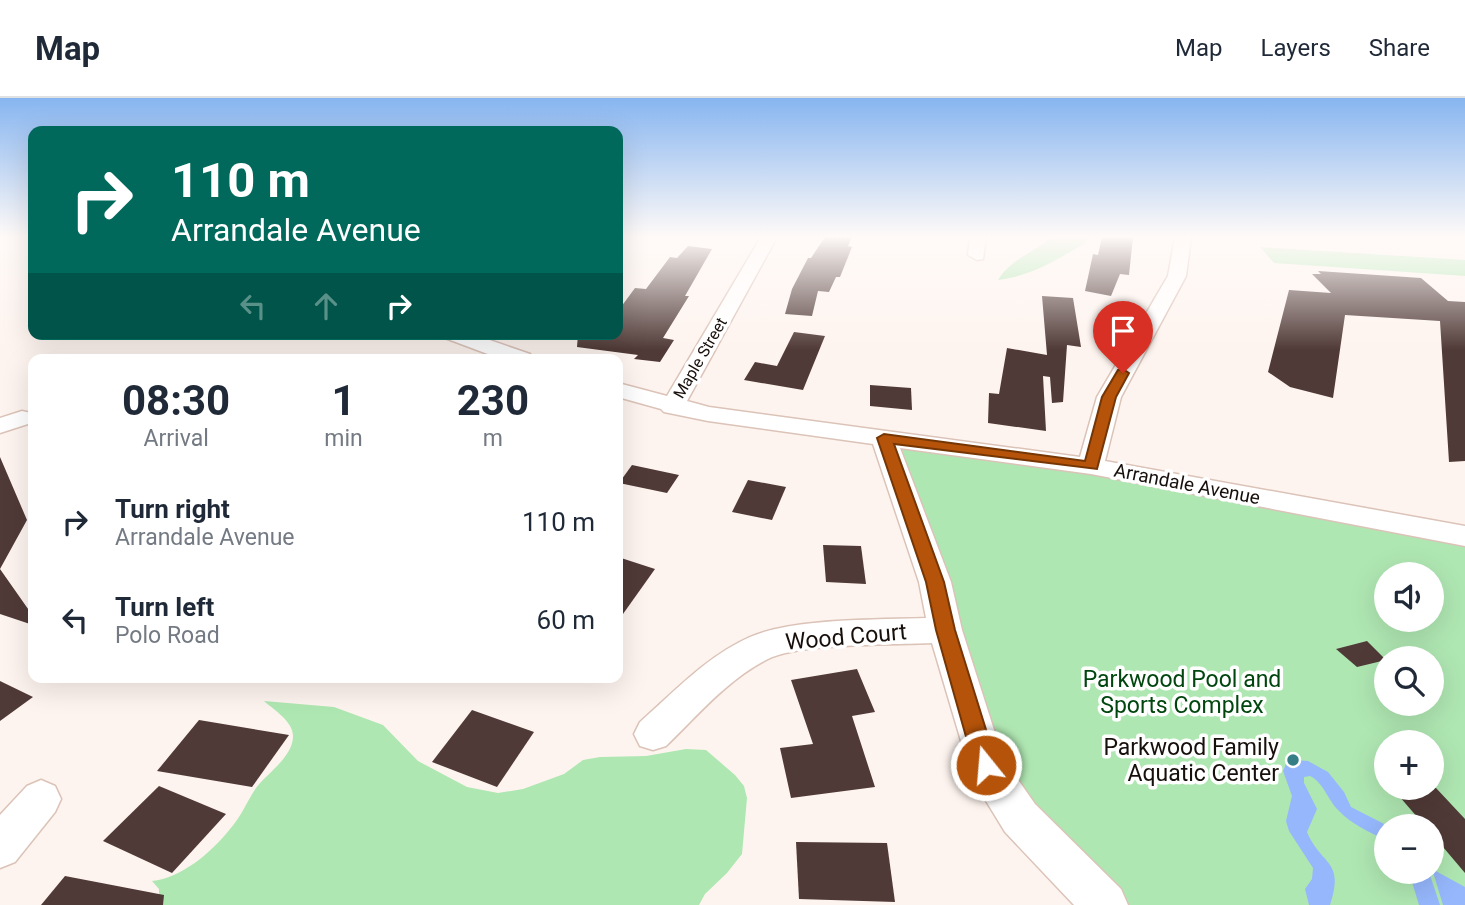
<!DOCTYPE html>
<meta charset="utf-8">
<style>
body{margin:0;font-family:Roboto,sans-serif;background:#f2f2f3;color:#1f2937;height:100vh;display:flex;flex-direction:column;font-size:26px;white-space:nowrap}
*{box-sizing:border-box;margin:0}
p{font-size:23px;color:#747a83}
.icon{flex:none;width:38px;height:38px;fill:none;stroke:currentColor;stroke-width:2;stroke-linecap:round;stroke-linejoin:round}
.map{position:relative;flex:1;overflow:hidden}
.details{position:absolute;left:28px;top:256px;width:595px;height:329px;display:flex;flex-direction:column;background:#fff;border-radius:14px;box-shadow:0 7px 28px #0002}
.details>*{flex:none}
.hud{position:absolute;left:28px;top:28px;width:595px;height:214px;border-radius:14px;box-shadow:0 7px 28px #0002;background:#00695c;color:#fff;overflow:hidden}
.buttons{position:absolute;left:1374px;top:464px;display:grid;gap:14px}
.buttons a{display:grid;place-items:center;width:70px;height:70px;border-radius:50%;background:#fff;box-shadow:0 7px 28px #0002;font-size:35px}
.pin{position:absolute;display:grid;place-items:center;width:60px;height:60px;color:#fff;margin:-72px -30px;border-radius:50% 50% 50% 0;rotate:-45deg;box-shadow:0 0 7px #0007}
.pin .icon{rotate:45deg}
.me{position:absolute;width:77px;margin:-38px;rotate:343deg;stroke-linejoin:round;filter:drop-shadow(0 0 5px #0008)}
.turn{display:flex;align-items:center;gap:24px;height:147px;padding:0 28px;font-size:32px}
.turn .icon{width:91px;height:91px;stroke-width:2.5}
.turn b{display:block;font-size:49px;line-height:60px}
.lanes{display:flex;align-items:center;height:66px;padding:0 28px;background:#0003;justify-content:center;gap:35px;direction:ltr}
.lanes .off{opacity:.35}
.eta{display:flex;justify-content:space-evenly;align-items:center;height:119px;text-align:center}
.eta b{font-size:42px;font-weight:700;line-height:49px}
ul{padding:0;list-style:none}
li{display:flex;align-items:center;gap:21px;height:98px;padding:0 28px}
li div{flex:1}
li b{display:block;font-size:26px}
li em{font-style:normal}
header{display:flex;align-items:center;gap:42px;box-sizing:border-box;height:98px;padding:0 35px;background:#fff;border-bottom:2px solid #e0e1e3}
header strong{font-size:33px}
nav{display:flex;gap:38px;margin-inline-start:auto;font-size:24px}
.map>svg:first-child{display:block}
</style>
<header>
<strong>Map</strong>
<nav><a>Map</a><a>Layers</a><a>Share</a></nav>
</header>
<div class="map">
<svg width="1465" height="807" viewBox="0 0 1465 807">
<rect width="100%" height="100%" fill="#fef4ef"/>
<!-- green -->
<g fill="#afe7b2" fill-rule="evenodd">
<path d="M1051,139h38l-2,5c-29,17 -55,34 -89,38 12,-21 36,-27 53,-43z"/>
<path d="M1260,149l205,13v16l-191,-13z"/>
<path d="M884,340l581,98v369h-360l-85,-87zM1386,476h46v46h-46zM1386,560h46v46h-46zM1386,644h46v46h-46zM1386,728h46v46h-46z"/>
<path d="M264,603l70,6 49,18 35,36 49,26 31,6 25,-4 41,-15 19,-14 17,-3 46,-1 40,-7 20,1 29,25 9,11 3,12 -5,56 -15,19 -22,21 -6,11h-540v-16l-7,-8c29,-3 59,-28 78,-52 11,-12 17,-28 26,-41 11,-15 36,-30 37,-51 1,-15 -19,-27 -29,-36z"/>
</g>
<!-- water -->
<g fill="#96b7fc">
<path d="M1296,662l12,1 20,11 16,20 7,15 37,19h-2v14c-17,-8 -35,-16 -48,-30 -10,-10 -15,-28 -28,-34l-6,1v6l13,26 -10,23c14,34 38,27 23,73h-21l-4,-16 7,-10 1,-11 -24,-37 -3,-10 6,-25 -9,-25 3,-7z"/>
<path d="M1432,771l33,18v18h-22z"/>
<path d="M1409,774h20l11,33h-21z"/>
</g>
<!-- building -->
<g fill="#503a37">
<path d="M825,139h27l-4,9 4,1 -12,30h-4l-7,15 -11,-1 -6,25 -27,-2 7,-25 16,-31h3z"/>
<path d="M1102,139h31l-4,38 -9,-1 -9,22 -26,-5 8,-37 5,1z"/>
<path d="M688,148l24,3 -27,47h4l-26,42 11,2 -14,22 -26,-3 4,-4 -61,-8 1,-13h40v-23l17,-23 11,1 24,-32 7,1z"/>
<path d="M1318,173l103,7 27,23 17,1v159l-16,1 -9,-141 -95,-6 -12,83 -43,-11 -22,-15 21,-82 42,3 -19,-19h9z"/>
<path d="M1042,198l31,2 8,49 -14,-2 -4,57 -11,1 -2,-26 -7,-1 3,55 -58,-8 1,-30 10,1 8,-46 40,7z"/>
<path d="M794,234l31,4 -22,54 -59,-10 11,-18 22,4z"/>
<path d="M870,287l41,3 1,22 -42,-4z"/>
<path d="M0,359l27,63 -27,49 33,47v9l-33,-11z"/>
<path d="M632,367l47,10 -12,18 -48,-10z"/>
<path d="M748,382l38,7 -14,33 -40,-8z"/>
<path d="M823,447l38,1 5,38 -40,-2z"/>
<path d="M618,459l37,12 -37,52z"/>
<path d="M1367,543l19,19 -29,7 -21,-18z"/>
<path d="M857,571l18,43 -23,4 23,71 -84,11 -11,-50 33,-4 -22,-64z"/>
<path d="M0,583l33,16 -33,24z"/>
<path d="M472,612l62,22 -37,55 -65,-25z"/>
<path d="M199,622l90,15 -37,52 -95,-16z"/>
<path d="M159,688l67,28 -54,59 -69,-32z"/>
<path d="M1392,690h44l29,31v54l-33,-39v-8h-7z"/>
<path d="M796,744l91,1 8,59 -96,-3z"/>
<path d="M65,778l99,19 -1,10h-122z"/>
</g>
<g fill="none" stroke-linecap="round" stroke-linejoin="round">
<!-- minor casing -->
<g stroke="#dbc3b8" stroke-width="3">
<g id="minor">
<path d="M761,139h16l-90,164 22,6 371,50 17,-60 71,-121 7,-39h16l-5,39 -65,121 -16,64 360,65v20l-374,-72 -191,-26 51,134 11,48 41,128 32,46 86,85 7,16h-54l-69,-73 -33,-54 -40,-135c-39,2 -132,0 -164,16 -40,20 -70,56 -102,87l-13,4 -13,-4 -6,-12 6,-12c34,-30 67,-66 110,-85 43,-19 128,-17 176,-19l-7,-36 -46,-138 -165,-23 -44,-9 -3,-3 -43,-12v-14l49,13z"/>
<path d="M970,139h16l-3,22 -6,1 -9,-5z"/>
<path d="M442,236h30l58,20 3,5h-32l-56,-21z"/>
<path d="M22,313l9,2 2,4 -2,6 -31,10v-15z"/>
<path d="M41,682l14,6 6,13 -6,13 -40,50 -15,6v-53l27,-29z"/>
</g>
</g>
<!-- minor -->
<use href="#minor" fill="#fff" fill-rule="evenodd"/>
</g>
<!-- sky -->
<linearGradient id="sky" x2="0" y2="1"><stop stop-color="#87b5f0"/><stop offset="0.55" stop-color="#fffaf8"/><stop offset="1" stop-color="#fffaf8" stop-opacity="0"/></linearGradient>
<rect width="1465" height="252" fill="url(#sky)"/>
<!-- route -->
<path fill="#b45309" stroke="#753606" stroke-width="2" d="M1123,271l6,4 -13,24 -19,72 -203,-25 50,138 11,48 42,135 -3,8 -8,2 -8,-2 -4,-8 -38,-135 -10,-48 -49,-144 7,-4 201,27 17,-64 16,-27z"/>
<!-- markers -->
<circle fill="#367e86" stroke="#fff" stroke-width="2.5" cx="1293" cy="662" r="7"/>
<g text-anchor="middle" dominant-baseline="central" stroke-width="7" stroke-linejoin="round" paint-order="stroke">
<!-- far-street labels -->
<g font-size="16" fill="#170f0b" stroke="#fff">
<text transform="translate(700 260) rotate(-60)">Maple Street</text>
</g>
<!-- street labels -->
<g font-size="19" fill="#170f0b" stroke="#fff">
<text transform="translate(1187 386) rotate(11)">Arrandale Avenue</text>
</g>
<!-- near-street labels -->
<g font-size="23" fill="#170f0b" stroke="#fff">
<text transform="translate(846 539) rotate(-5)">Wood Court</text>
</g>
<!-- near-park labels -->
<g font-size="23" fill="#00460e" stroke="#fff">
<text x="1182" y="581">Parkwood Pool and<tspan x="1182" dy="26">Sports Complex</tspan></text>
</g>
<!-- near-poi labels -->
<g font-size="23" fill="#170f0b" stroke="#fff" text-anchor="end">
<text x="1279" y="649">Parkwood Family<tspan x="1279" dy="26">Aquatic Center</tspan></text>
</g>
</g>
</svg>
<div class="buttons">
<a><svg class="icon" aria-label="sound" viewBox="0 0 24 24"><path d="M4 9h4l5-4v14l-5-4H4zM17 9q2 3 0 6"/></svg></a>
<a><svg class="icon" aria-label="search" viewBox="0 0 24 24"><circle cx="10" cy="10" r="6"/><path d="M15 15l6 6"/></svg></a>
<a>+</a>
<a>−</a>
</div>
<div class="pin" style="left:1123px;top:275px;background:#d93025"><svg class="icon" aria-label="arrive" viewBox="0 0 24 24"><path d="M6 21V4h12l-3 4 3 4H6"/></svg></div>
<svg class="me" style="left:986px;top:667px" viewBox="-20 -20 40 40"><circle r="17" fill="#b45309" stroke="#fff" stroke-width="3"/><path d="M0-11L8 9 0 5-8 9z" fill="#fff"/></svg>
<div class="hud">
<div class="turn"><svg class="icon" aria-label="right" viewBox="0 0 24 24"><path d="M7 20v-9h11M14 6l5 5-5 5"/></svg><div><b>110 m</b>Arrandale Avenue</div></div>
<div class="lanes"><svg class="icon off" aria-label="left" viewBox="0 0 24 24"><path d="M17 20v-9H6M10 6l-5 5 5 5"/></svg><svg class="icon off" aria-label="ahead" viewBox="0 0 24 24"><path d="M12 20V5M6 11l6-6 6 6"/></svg><svg class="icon" aria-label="right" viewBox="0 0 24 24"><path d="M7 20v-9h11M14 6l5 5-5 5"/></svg></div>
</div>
<section class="details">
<div class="eta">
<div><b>08:30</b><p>Arrival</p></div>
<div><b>1</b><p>min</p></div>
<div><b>230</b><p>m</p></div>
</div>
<ul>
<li><svg class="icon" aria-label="right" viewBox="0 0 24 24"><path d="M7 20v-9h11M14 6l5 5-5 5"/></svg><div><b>Turn right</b><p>Arrandale Avenue</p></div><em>110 m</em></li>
<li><svg class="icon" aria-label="left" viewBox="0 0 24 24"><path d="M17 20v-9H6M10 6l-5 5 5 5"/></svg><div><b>Turn left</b><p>Polo Road</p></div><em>60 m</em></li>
</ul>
</section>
</div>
